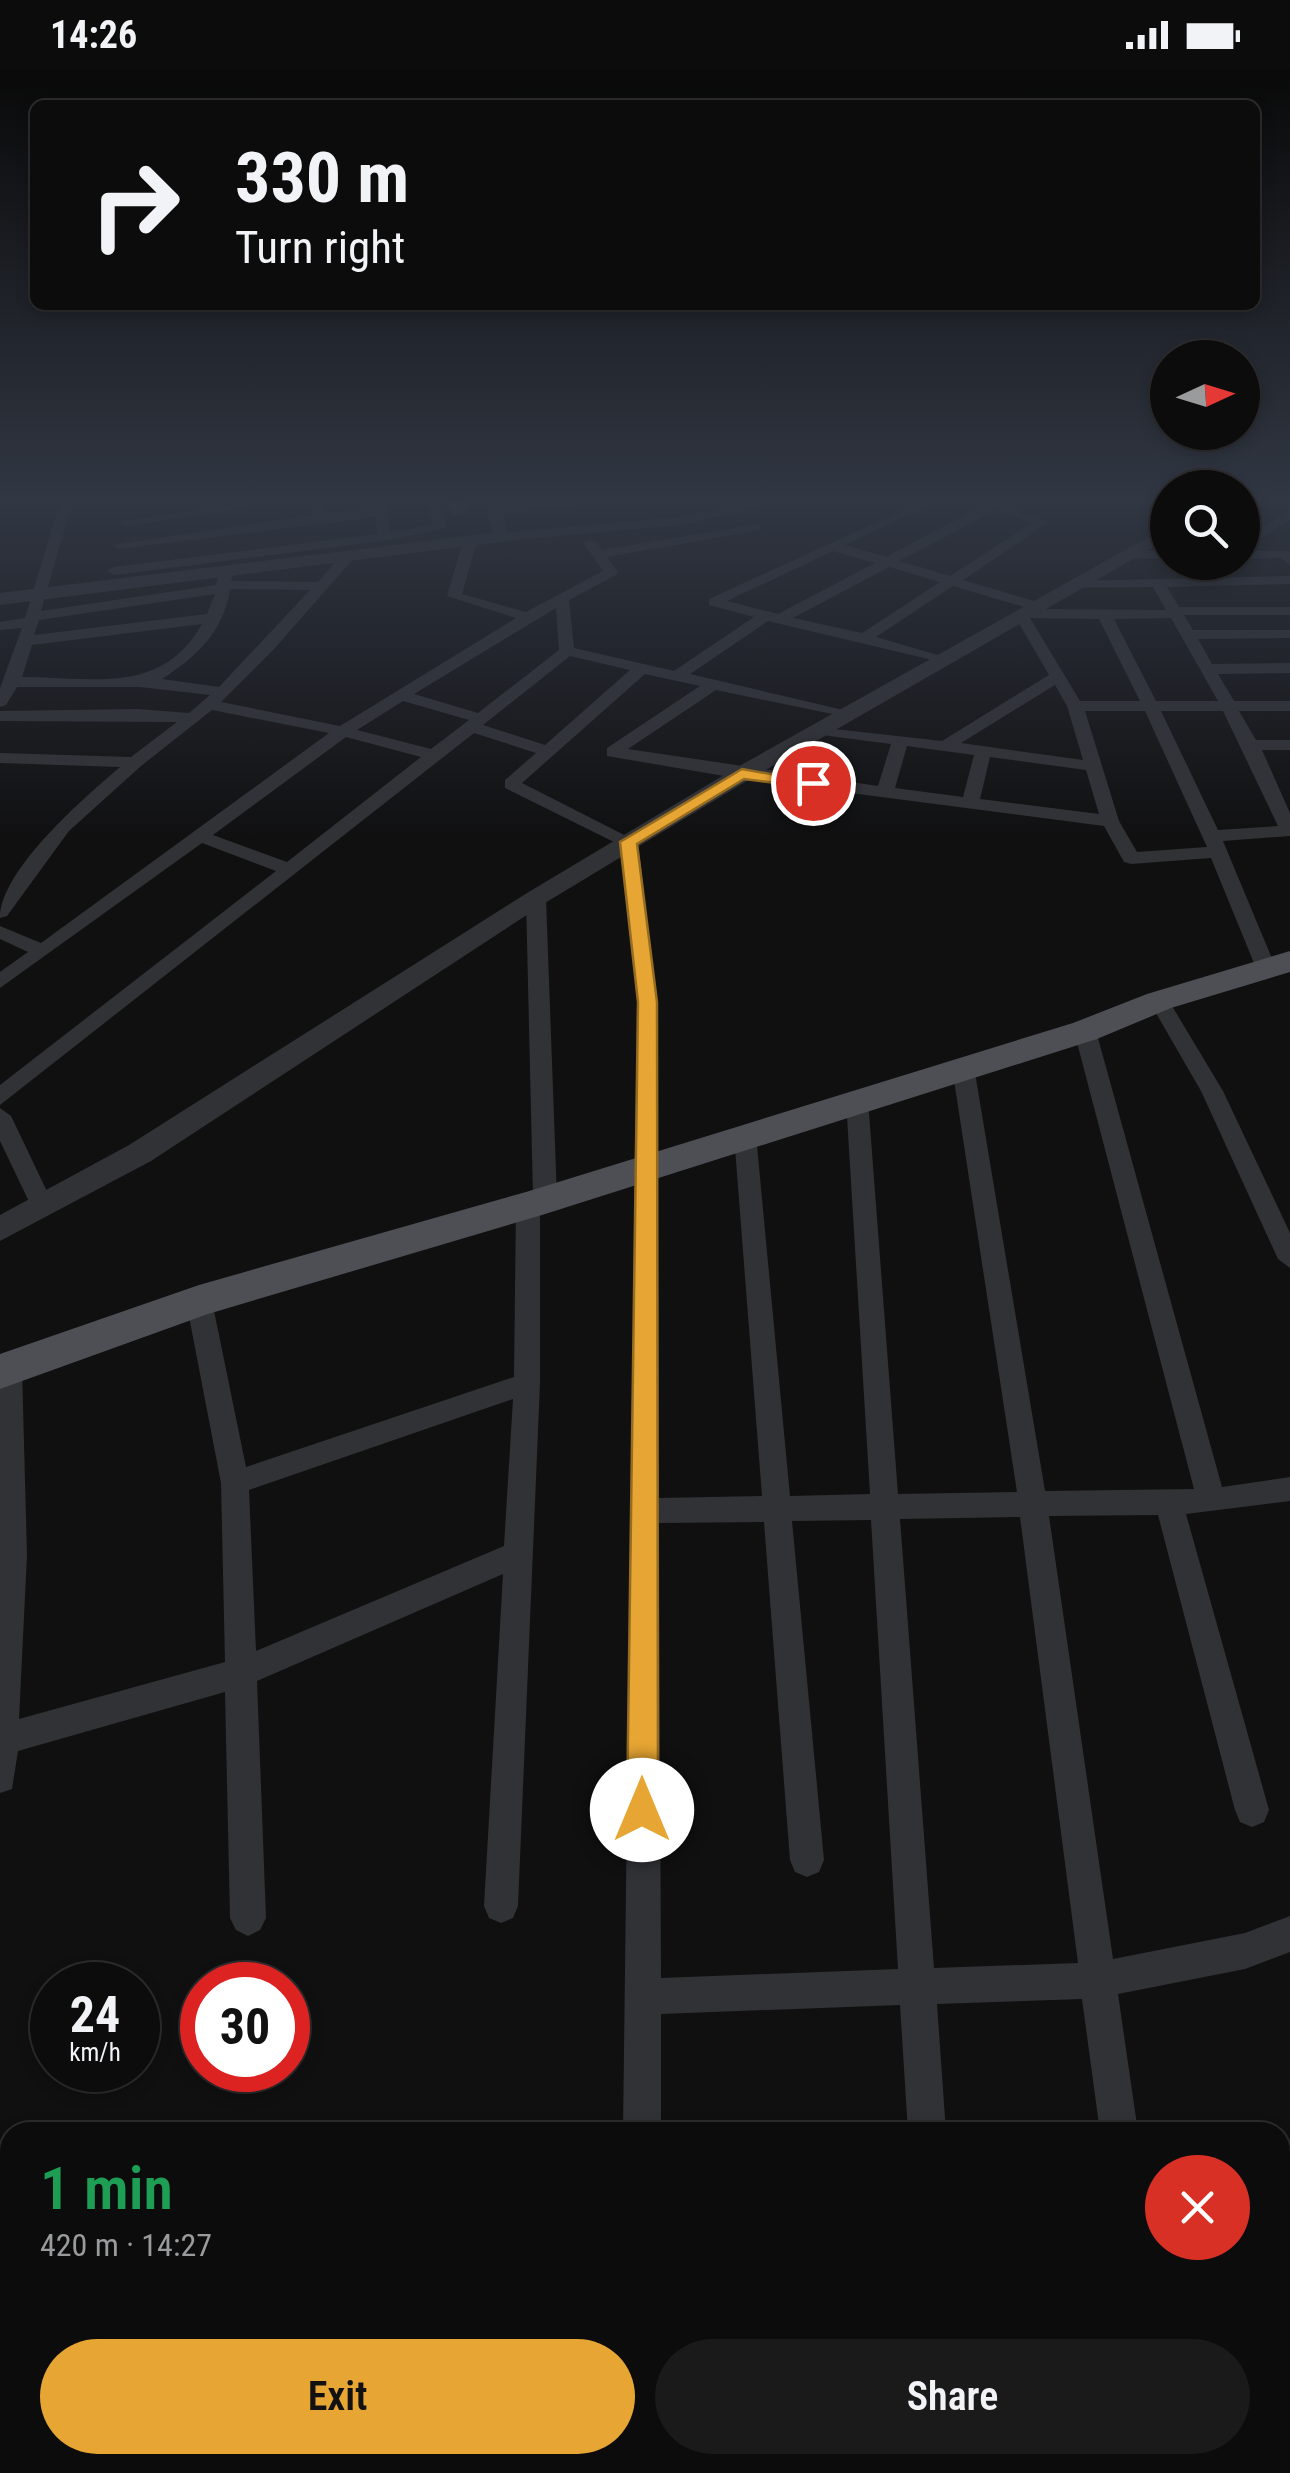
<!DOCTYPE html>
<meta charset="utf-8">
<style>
body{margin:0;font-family:"Roboto Condensed",sans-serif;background:#1a1a1b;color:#f1f3f6;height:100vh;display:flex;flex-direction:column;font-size:38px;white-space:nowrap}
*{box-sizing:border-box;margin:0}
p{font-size:32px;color:#9a9b9d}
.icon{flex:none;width:55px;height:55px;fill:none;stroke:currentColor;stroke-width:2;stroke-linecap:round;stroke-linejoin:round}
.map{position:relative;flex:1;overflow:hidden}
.sheet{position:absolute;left:0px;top:2052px;width:1290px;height:352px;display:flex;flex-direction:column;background:#0c0c0d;border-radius:30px 30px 0 0;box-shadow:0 5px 15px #0003,0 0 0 2px #2c2c2e}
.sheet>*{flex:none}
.banner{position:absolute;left:30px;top:30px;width:1230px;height:210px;border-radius:15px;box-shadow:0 5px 15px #0003,0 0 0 2px #2c2c2e;background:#0c0c0d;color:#f1f3f6;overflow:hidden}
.needle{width:65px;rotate:86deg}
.buttons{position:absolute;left:1150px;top:270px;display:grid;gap:20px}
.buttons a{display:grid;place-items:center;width:110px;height:110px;border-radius:50%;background:#0c0c0d;box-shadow:0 5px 15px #0003,0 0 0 2px #2c2c2e;font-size:50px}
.speed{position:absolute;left:30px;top:1892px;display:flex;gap:20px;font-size:50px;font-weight:700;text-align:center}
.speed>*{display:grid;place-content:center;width:130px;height:130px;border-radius:50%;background:#0c0c0d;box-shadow:0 5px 15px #0003,0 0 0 2px #2c2c2e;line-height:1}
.speed small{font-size:25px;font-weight:400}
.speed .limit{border:15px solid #d22;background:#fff;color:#111}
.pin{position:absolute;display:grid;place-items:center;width:85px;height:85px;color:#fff;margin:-42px;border:5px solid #fff;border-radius:50%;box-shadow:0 2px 10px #0007}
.me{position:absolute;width:110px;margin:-55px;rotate:0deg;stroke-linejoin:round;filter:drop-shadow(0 0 8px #0008)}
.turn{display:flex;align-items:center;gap:35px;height:210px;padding:0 40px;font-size:45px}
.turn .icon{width:130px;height:130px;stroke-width:2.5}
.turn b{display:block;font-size:70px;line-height:85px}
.round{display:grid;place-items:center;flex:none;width:105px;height:105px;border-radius:52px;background:#1a1a1b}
.overview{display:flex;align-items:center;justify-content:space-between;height:170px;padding:0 40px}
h1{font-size:60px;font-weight:600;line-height:75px;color:#1e9e55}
.button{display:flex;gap:20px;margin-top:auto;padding:20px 40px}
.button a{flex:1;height:115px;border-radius:60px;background:#e7a633;color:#111;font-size:40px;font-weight:600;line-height:115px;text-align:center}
.button a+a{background:#1a1a1b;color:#f1f3f6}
.status{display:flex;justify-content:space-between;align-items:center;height:70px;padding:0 50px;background:#0c0c0d;direction:ltr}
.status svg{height:28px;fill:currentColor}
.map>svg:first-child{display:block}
</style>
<div class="status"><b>14:26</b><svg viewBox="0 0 49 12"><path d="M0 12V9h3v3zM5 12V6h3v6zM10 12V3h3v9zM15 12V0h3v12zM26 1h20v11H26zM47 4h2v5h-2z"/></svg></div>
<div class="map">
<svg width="1290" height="2403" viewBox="0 0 1290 2403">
<rect width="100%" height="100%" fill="#101011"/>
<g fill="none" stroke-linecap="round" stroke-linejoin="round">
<!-- minor -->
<g fill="#313236" fill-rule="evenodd">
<path d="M60,433h12l-31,108 175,-26 3,-14 7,-4 7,4 -2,10 87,1 26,-30h10v6l-80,91 -53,53 119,24 176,-108 -69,-22 16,-55 7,-4 7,4 -15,53 64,18 77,-41 -19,-27 2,-3h10l6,9 158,-26v6l-5,1 -148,26 11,15 -2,3 -47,25 5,48 100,23 80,-54 -45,-12v-6l210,-96h16l-90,42 41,12 98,-52 -1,-2h17l49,19 -86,58 75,22 2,3 -5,4 131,1 -13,-23 -83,1 -2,-3 7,-4 215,-5v8l-123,3 12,20h111v8h-106l9,15h97v8l-92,1 14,25 78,-1v10l-72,1 16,27h56v10h-51l17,29h34v10h-28l28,63v23l-67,5 53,127 -3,4h-14l-3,-4 -45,-110 -80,6 -7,-2 -20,-36 -362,-47 -135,-23v-8l93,-62 -55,-12 -123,109 116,59 19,160 2,496 103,-2 -28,-361 11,-8 11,8 34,361 80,-2 -24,-394 11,-8 11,8 30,394 119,-2 -65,-425 11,-7 11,7 71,424 149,-2 -120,-458 11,-7 11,7 126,456 68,-10v24l-104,13 83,296 -5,12 -12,5 -12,-5 -5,-12 -77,-295 -109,1 64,443 132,-26 45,-17v36l-45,17 -127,25 20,138h-38l-18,-133 -145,5 9,128h-38l-8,-127 -239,9v118h-38l14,-1130 -17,-157 -115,-57v-8l31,-27 -62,-20 -474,372v-20l276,-214 -74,-28 -202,145v-16l28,-20 -28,-13v-13l41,17 288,-210 -117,-23 -71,56 -72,65 -62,85 -7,2c0,-48 84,-120 120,-151l-120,-4v-10l131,4 46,-35 -177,-1v-10l138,-2 51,4 21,-18 -70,-8h-123l-11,18 -6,2v-19l22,-60 -22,2v-8l25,-4zM996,440l36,13 -82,53 -51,-15zM833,481l42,12 -97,51 -51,-13zM889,497l51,15 -78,51 -69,-15zM953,516l78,23 -18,4 36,62 -107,66 -126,-14v6l6,2 69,9 -13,42 -250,-37 88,-59 136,28v-6l-162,-38 78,-53 177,42v-6l-69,-20zM230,519l80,1 -91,97 -57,-8c35,-23 61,-46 68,-90zM215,524l-8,20 -173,21 5,-15zM556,538l3,42 -81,63 -64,-19zM1030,548l69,1 41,82h-60zM1171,548l47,83h-62l-42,-82zM202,554c-41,72 -108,53 -180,53l10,-32zM570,586l60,14 -85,75 -62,-20zM1055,615l12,21 16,54 -122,-17zM403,631l66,19 -38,29 -74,-19zM1085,641h60l62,136 -70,5 -18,-31zM1161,641h62l55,115 -60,4zM346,667l75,20 -134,105 -74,-27zM907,676l67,9 -11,42 -68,-9zM990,687l96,13 13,44 -119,-15zM1020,1447l58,446 -144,5 -34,-449zM871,1450l27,449 -237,9 -2,-455 105,-1 26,338 5,12 12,5 12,-5 5,-12 -32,-339z"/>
<path d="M248,433h33l-157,23 -7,-4z"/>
<path d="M312,433h12l2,10 49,-4v-6h12l3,29 43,-7 -5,-22h12l7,25 -63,13 -270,34 -7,-4 7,-4 263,-33 -1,-17 -257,32 -7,-4 201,-30z"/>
<path d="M526,433h66l-6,4 -91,7 -7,-4z"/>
<path d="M759,433h25l-105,22 -177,16 -7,-4 7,-4 177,-16z"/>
<path d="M1290,440v10l-48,29v-10z"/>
<path d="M1129,481h39v8l-44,-1 -2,-3z"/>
<path d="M1242,481h48v14l-9,-7 -39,1z"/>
<path d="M536,822l10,6 11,301 -4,6 -13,1v177l-22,523 -5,12 -12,5 -12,-5 -5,-12 19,-332 -246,107 9,237 -6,12 -12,6 -12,-6 -6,-12 -5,-226 -207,59 -6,38 -12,4v-432h18l4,8 5,186 -8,164 206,-57 -4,-179 -35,-182 4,-7h18l4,7 34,166 268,-90 2,-172 4,-6 13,-1 -7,-300zM513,1329l-9,147 -248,105 -7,-161z"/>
<path d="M1159,924l7,2 57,95 67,142v35l-12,-9 -77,-168 -52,-90z"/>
<path d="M0,1038l11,8 43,90 -4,6 -8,3 -8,-3 -34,-71z"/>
<rect x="623" y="2395" width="44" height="8"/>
<path d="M1165,2395h44l3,8h-44z"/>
</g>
<!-- tertiary -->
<g fill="#313236" fill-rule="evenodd">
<path d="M485,433h16l7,38 -508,64v-12l492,-60z"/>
<path d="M1168,456v13l-418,240 -205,124 -394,258 -151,80v-26l129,-70 398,-252 207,-124z"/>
</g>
<!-- primary -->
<path fill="#4d4f55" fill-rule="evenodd" d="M1290,881v21l-119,36 -74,31 -555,176 -334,99 -208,75v-35l199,-69 327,-93 547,-169 74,-29z"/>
</g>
<!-- wall -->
<path fill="#46474c" d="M450,433h18l1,10 -18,2z"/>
<!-- building -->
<path fill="#505257" stroke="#5d5f65" stroke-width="2.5" d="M450,433h18l1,3 -19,1z"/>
<!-- sky -->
<linearGradient id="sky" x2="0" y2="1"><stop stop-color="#090909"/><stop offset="0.56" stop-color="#313743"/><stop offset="1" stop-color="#313743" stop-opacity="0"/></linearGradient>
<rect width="1290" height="769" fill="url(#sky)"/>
<!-- route -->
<path fill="#e7a633" stroke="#966c21" stroke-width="2.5" d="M742,699l79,14 -8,5 -69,-9 -107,65 20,158 1,808 -5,11 -11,4 -10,-4 -5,-11 11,-808 -18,-160z"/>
</svg>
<div class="buttons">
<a><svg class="needle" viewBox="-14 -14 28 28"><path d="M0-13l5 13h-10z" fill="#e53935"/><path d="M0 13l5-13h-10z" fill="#9a9b9d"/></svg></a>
<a><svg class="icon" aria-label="search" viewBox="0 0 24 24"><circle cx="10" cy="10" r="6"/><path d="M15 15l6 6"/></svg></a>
</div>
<div class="speed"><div>24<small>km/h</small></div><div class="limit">30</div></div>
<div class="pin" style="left:813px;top:713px;background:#d93025"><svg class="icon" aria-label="arrive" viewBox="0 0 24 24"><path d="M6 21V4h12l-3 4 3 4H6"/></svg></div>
<svg class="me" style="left:642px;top:1740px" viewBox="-20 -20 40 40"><circle r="19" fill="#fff"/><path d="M0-13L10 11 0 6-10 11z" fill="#e7a633"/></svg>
<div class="banner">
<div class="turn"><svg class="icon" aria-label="right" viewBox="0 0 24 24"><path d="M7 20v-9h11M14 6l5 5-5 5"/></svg><div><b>330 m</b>Turn right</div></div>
</div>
<section class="sheet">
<div class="overview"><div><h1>1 min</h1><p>420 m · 14:27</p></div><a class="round" style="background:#d93025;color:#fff"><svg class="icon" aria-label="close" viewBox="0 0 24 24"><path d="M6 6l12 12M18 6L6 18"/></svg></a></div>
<div class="button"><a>Exit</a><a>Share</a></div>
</section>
</div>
